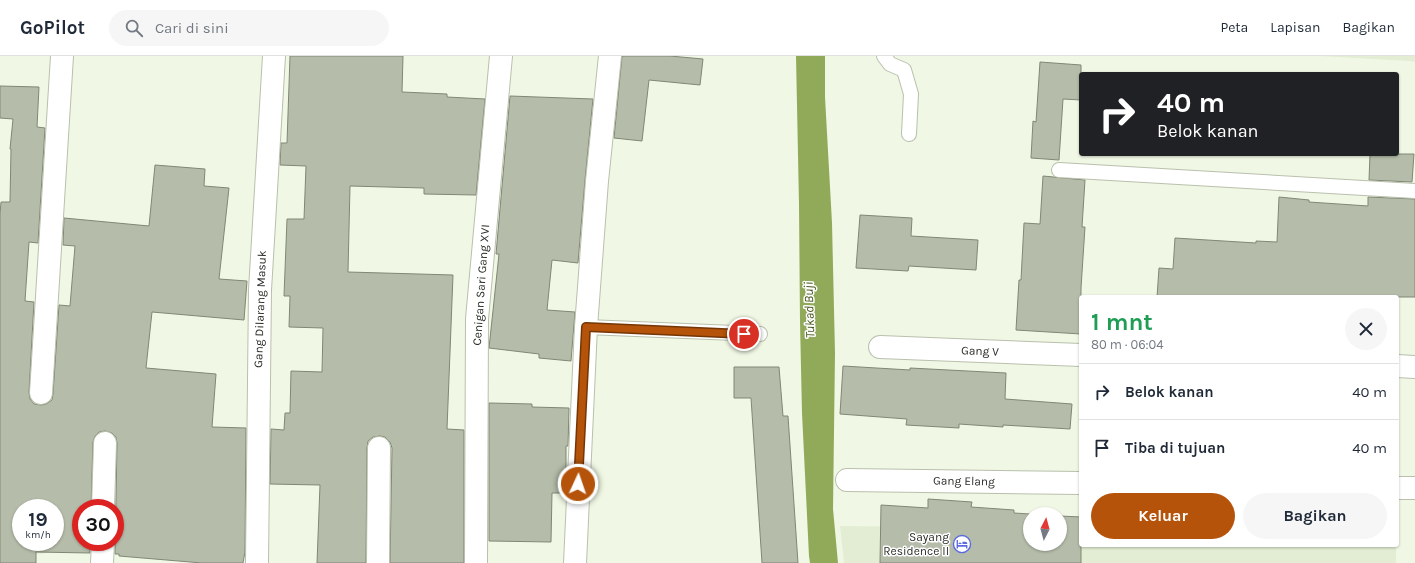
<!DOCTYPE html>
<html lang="id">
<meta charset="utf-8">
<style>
body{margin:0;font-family:Karla,sans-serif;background:#f6f6f7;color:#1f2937;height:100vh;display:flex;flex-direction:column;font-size:15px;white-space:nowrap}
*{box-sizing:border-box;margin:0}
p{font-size:13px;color:#747a83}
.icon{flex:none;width:22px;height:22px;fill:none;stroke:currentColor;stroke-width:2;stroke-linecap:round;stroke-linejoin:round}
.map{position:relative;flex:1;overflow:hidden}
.panel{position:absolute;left:1079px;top:239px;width:320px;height:252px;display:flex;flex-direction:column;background:#fff;border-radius:4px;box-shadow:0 1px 3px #0004}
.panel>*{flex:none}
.banner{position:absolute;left:1079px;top:16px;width:320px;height:84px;border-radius:4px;box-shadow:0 1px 3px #0004;background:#202124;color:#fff;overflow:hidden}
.needle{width:26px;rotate:6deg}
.fabs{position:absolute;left:1023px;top:451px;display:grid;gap:8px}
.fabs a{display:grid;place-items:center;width:44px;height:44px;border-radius:50%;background:#fff;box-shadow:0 1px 3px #0004;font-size:20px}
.speed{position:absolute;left:12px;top:443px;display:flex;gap:8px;font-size:20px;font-weight:700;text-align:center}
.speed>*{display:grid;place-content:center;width:52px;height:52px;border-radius:50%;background:#fff;box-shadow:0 1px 3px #0004;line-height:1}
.speed small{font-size:10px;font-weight:400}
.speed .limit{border:6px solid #d22;background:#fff;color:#111}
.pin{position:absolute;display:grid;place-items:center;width:34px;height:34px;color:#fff;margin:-17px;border:2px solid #fff;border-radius:50%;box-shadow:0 1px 4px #0007}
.me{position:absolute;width:44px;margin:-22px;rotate:3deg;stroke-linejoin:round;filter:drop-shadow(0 0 3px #0008)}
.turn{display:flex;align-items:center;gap:14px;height:84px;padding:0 12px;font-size:18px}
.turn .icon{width:52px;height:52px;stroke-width:2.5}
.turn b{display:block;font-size:28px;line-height:34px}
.round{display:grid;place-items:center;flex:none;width:42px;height:42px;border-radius:21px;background:#f6f6f7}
.headline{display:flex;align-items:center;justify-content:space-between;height:68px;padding:0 12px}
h1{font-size:24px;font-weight:700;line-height:30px;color:#1e9e55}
.cta{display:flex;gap:8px;margin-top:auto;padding:8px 12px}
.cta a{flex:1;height:46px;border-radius:24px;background:#b45309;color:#fff;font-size:16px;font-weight:700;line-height:46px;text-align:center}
.cta a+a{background:#f6f6f7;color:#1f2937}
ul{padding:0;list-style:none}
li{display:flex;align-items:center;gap:12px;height:56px;padding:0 12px;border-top:1px solid #e0e1e3}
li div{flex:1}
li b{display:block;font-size:15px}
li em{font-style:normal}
header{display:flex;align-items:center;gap:24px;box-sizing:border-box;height:56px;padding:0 20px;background:#fff;border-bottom:1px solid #e0e1e3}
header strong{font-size:19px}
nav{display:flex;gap:22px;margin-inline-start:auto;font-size:14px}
.search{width:280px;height:36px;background:#f6f6f7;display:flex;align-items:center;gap:10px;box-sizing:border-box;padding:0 14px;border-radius:22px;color:#747a83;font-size:15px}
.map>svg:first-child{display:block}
</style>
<header>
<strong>GoPilot</strong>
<div class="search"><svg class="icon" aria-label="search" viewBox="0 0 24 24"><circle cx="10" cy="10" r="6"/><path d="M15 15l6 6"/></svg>Cari di sini</div>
<nav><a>Peta</a><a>Lapisan</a><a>Bagikan</a></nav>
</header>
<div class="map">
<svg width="1415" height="507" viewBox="0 0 1415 507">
<rect width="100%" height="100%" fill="#f0f7e4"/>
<!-- built -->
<g fill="#e3edd3">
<path d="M1319,0h96v6l-6,-1z"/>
<path d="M840,470l190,2v16l366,1v18h-552z"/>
</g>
<!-- water -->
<path fill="#91aa59" d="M796,0h29v41l7,126 3,130 -2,156 5,54h-28l-1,-7 -7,-143 -2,-91 -1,-118z"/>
<!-- building -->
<g fill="#b5bca9" stroke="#818776" fill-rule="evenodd">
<path d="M290,0h113l-1,36 45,2v3l38,2 -9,96 -52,-1v-6l-74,-2 -2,86 105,3 -6,154 17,1v133h-74l2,-115 -2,-6 -5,-5 -5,-1 -7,1 -5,4 -1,7 -1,115h-49l3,-78 -50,-1 1,-55 13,1 1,-17h5l1,-42 31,1 1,-44 -34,-1 1,-31h-6l3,-77h17l2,-53 -26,-1 1,-22h6z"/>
<path d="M622,0h48l33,3 -3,26 -51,-5 -7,61 -28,-3z"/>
<path d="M1040,6l41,3v35l-18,-1 -4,61 -28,-2 2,-37 3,1z"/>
<path d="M0,30l39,1 -2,40 8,1 -7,115 -9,-1 -4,59 9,1 -5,90 1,7 4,5 7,1 5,-1 6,-4 1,-6 6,-89 11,1 5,-60 -12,-1 1,-27 85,8 6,-61 50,4 -1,17 25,2 -10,91 28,2 -3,39 -92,-8 -6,56 70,6 -4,53 34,1 -1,124 -2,11h-41l-83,-7v-2h-4l2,-111 -1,-6 -4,-4 -7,-2 -6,1 -4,4 -2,6 -2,66h-10v34h9v11l-54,-1v11h-36v-349l1,-12h9l1,-53h-1l3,-30 -13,-1zM21,452h34v34h-34z"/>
<path d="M510,40l83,3 -8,81 -7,83 -26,-3 -5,50 28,2 -4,49 -32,-3v-4l-50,-6 10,-94h-3z"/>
<path d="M1370,98h44l-2,28 -43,-2z"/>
<path d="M1043,120l42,4 -3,47h3l-4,61v46l-65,-4 3,-50h2l3,-57 16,1z"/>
<path d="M1279,141l30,3v2l59,4v-9l47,2v98h-258l2,-29 14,1 2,-31 81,5v-2l21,1z"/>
<path d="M860,159l52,3 -1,18 67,4 -2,30 -67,-4 -1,5 -52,-3z"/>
<path d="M843,310l67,4v-2l96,5 -1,26 67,5 -2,25 -67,-4v2l-44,-3v4l-53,-3 1,-6 -67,-5z"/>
<path d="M734,311h45l4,49h5l10,147h-36l-11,-165h-17z"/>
<path d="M489,347l43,1v3l37,1 -1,38h-2v47h-14l-1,49 -62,-1z"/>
<path d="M928,443l44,3 -1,5 43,3v3l16,1v30h30v-28l21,1v46h-201l1,-58 47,3z"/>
</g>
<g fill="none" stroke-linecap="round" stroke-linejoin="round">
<!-- service casing -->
<g stroke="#b9c0ad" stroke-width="16">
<g id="service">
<path d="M884,0l6,8 14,6 7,24 -2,40"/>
<path d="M1059,114l356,21"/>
<path d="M586,271l174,7"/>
</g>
</g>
<!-- minor casing -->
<g stroke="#b9c0ad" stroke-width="24">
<g id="minor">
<path d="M880,291l201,8"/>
<path d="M1397,310l18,1"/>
<path d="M41,337l21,-337"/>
<path d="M847,424l234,3"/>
<path d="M1397,432h18"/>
<path d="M103,452l2,-65"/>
<path d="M102,507l1,-21"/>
<path d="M257,507l3,-273 14,-234"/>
<path d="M378,507l1,-115"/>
<path d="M476,507l1,-244 24,-263"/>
<path d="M575,507l11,-236 11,-146 13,-125"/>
</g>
</g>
<!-- service -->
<use href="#service" stroke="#fff" stroke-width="14"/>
<!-- minor -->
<use href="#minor" stroke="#fff" stroke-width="22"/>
</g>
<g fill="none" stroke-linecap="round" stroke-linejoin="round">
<!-- route casing -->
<g stroke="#753606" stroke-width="10">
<path id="route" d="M578,428l8,-157 158,7"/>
</g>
<!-- route -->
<use href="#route" stroke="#b45309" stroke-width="7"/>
</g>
<!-- icons -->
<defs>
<g id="hotel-ring" transform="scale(0.9)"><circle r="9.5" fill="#fff" stroke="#5969e0" stroke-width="1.5"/><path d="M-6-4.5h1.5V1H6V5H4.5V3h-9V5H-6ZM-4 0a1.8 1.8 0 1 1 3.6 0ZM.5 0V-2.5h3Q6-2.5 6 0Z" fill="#5969e0"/></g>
</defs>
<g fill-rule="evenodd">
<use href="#hotel-ring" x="962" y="488"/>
</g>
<g text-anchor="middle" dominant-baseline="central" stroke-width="3" stroke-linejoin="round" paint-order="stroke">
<!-- street labels -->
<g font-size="12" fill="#2a2d26" stroke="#fff">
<text transform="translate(481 229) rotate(-86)">Cenigan Sari Gang XVI</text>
<text transform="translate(260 253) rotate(-88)">Gang Dilarang Masuk</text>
<text transform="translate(980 295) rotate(2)">Gang V</text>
<text transform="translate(964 425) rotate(1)">Gang Elang</text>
</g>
<!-- poi labels -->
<g font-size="12" fill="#2a2d26" stroke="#fff" text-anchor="end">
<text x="949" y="481">Sayang<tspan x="949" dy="14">Residence II</tspan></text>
</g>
<!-- water labels -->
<g font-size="13" font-style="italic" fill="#47581e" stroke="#fff">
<text transform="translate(809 254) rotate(-92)">Tukad Buji</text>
</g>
</g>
</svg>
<div class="fabs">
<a><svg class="needle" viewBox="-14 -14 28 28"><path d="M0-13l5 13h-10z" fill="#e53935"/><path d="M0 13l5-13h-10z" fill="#747a83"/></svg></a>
</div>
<div class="speed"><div>19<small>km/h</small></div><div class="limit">30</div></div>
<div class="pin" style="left:744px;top:278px;background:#d93025"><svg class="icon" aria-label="arrive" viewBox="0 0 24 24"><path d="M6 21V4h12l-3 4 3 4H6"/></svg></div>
<svg class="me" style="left:578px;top:428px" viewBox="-20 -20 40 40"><circle r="17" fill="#b45309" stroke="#fff" stroke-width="3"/><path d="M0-11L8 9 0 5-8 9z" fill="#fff"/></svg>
<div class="banner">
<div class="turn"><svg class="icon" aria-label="right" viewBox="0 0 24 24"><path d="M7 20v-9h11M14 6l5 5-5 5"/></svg><div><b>40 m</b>Belok kanan</div></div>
</div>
<section class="panel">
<div class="headline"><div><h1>1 mnt</h1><p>80 m · 06:04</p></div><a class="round"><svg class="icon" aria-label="close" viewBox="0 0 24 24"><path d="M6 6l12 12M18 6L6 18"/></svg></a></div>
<ul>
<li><svg class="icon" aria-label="right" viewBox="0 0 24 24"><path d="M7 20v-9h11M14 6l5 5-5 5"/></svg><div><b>Belok kanan</b></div><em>40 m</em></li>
<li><svg class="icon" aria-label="arrive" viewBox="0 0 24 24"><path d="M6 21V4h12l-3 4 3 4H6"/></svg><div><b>Tiba di tujuan</b></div><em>40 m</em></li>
</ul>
<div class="cta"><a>Keluar</a><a>Bagikan</a></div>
</section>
</div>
